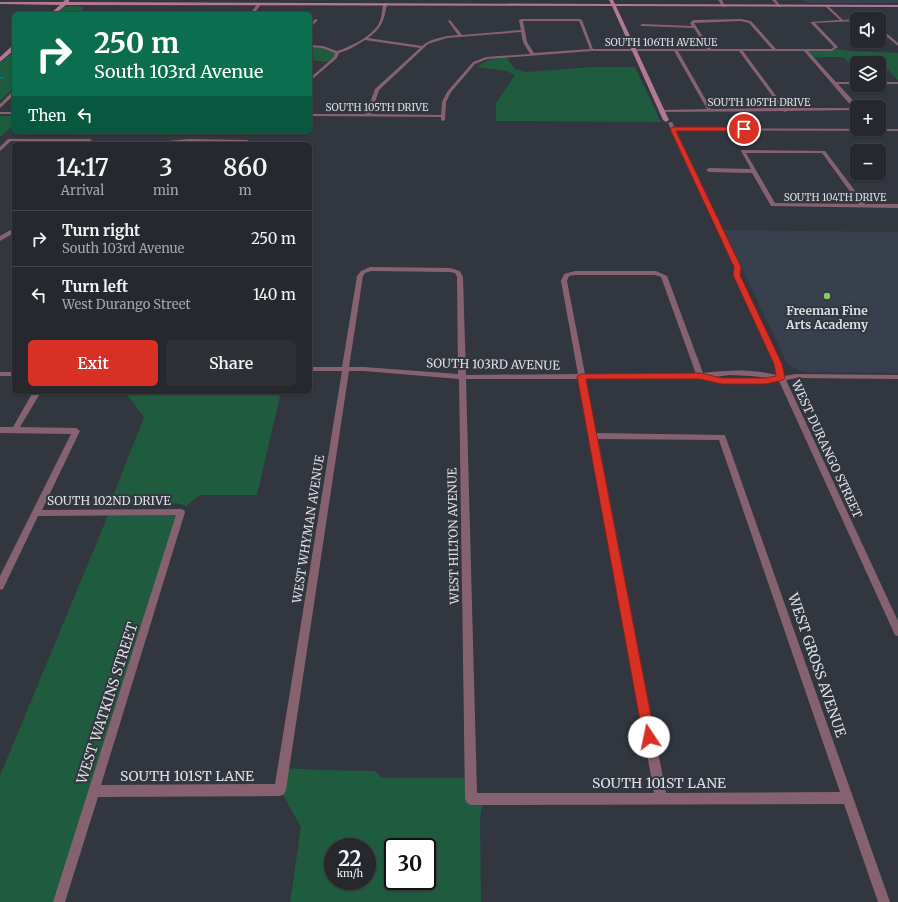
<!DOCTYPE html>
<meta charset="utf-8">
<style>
body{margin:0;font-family:Merriweather,serif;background:#2e3036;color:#f1f3f6;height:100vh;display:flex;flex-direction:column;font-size:15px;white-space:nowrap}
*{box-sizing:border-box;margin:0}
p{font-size:13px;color:#a4a6aa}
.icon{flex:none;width:22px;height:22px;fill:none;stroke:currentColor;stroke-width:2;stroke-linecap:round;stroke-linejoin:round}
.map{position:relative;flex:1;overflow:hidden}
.drawer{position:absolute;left:12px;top:142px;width:300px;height:252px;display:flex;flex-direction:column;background:#26282e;border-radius:6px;box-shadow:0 1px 3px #0004,0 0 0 1px #42444a}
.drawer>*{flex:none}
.banner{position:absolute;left:12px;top:12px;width:300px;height:122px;border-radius:6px;box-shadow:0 1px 3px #0004,0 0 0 1px #42444a;background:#0b6e4f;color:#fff;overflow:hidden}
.buttons{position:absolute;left:850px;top:12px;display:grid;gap:8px}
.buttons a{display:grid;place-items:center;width:36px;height:36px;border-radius:6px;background:#26282e;box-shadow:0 1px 3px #0004,0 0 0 1px #42444a;font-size:20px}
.speed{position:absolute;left:324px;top:838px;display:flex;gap:8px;font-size:20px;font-weight:700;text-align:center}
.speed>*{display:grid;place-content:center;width:52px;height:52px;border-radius:50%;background:#26282e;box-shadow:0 1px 3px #0004,0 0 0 1px #42444a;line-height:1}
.speed small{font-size:10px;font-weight:400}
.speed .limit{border:2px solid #111;border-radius:6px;background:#fff;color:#111}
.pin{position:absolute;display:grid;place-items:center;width:34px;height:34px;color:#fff;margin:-17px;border:2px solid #fff;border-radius:50%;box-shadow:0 1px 4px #0007}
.me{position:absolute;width:44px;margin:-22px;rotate:349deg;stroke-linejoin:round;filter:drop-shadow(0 0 3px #0008)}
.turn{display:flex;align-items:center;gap:14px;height:84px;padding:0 16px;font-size:18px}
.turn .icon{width:52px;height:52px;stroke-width:2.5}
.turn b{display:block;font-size:28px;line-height:34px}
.then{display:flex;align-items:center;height:38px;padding:0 16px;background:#0003;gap:8px;font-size:15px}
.eta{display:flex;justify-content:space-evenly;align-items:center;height:68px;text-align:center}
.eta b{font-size:24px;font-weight:600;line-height:28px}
.primary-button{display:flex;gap:8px;margin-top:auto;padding:8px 16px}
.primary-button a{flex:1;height:46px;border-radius:6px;background:#d93025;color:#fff;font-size:16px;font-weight:600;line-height:46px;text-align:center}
.primary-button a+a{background:#2e3036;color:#f1f3f6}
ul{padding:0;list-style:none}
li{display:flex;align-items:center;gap:12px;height:56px;padding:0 16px;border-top:1px solid #42444a}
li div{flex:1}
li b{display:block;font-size:15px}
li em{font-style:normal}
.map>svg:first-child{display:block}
</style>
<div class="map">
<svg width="898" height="902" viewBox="0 0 898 902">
<rect width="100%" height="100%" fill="#32363e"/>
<!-- built -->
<g fill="#38404d">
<path d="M804,0h94v3h-90z"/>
<path d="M724,230l174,2v141l-92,-1 -15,-5 -5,-6z"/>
</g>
<!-- green -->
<g fill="#1f5b3f" fill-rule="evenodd">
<path d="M71,6l12,1 -2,7h-25l8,-7z"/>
<path d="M310,46l13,1 14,5 -1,5 -6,5 -20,-2z"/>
<path d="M836,49l15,2 47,2v27l-10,-10h-9v-7h-22l-1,7 -13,-13h-32l-6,-7z"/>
<path d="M14,51v37l-14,13v-38z"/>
<path d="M506,57l9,12 11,3 66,-5h43l26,55 -165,-1v-18l19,-28 -8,-4 -30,-4 11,-7z"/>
<path d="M0,116h14v8l-12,12h-2z"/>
<path d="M125,392h156l-24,103h-57l-14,11 -10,-3 -13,2 -53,-1 34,-87z"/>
<path d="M181,512l-122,390h-59v-126l109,-263z"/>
<path d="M284,768l35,2 56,1 7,7h87l1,11 13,11 -3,19 1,83h-191l11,-75 -21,-37zM333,847h34v34h-34zM393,847h34v34h-34z"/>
</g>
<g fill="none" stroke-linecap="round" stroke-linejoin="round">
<!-- stream -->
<path stroke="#067c88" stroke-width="1.5" d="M0,78h4"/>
<!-- street -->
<g fill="#866270" fill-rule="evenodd">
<path d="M718,0h4l3,7h-2z"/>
<path d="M772,0h4l5,7h-2z"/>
<path d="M258,3l3,1 -7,10h-4z"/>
<path d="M385,3l2,1c-3,17 -5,24 -19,34l54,8c9,-8 24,-10 36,-11l-10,-14 2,-1 12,15 59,-5 -2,-10 2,-1h59l2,1 11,29h114l-13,-21 -52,-2 -2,-1 2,-1 50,2 -2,-3 3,-3 48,-1 10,2 25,28h55l3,-2 -24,-25 30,-2 -14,-13 1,-2 16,15 14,-1v2l-42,2 23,24 -6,4h-24l28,31h21v2h-19l19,21v5l-70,1 -2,1 -2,-1 -121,1 -2,-1v-1l47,-1 -33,-58h-82l-105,8 -12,5 -24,28 -5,10 -1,18 -2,1 -2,-1v-3l-131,-1v-2h56l9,-25 45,-41 -55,-8 -15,9 -11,4 -2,5 -27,23v-3l24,-21 1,-4 -13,-5 -12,-1v-2l13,1 14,5c13,-4 36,-15 42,-28 3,-6 3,-13 4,-19zM523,21h56l11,28 -56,4 -7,-11zM741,21l8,2 23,26h-61l-17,-26zM521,32l2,10 7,12 -44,3 -13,5 -26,30 -5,10 -1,13 -70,-1 8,-24 49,-46 19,-6zM678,51h61l42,57 -70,1zM743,51h61l49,57h-68z"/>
<path d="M315,19l3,1 -8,8v-3z"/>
<path d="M879,27l19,16v3l-19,-16z"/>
<rect x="879" y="82" width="19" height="2"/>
<path d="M12,92h2v3l-14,13v-4z"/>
<rect x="0" y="112" width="14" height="2"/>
<path d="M670,122h2l3,6 223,1v2l-222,-1 65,137 -2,8 43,89 2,12 12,-2 102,1v4l-102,-1 -10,2 112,241v15l-3,-1 -116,-254 -13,2h-44l-21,-5 -115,1 10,54 129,2 165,467h-12l-34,-98 -373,1 -4,-2 -2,-4 -6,-420 -95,-8h-15l-63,419 -2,4 -4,2 -182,1 -33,105h-12l123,-387 -138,1 -35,73 -3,1v-14l71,-142 -71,-1v-6h13l20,-35h8l-21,35 56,1 4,3 -38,79 139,-1 3,1 1,2 -84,273 174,-1 67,-413h-32v-4h32l15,-91 4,-5 9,-4 80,1 10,3 3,6 3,98 112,-1 -17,-93 3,-7 11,-3h81l11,5 36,97c24,-3 49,-4 74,2l-3,-11 -41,-89 2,-8 -67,-144zM371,271l79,1 5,1 2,4 1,97 -94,-7h-15l14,-91 2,-3zM575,275h80l6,2 35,97h-111l-18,-93 2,-5zM730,375l21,1 18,2 -47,1 -8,-2zM466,379h113l10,56 -1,1 2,2 64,355h-177zM598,439l121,1 121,352 -174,1z"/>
<path d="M8,139h82l2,1 -2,1h-79l-11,10v-4z"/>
<path d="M188,139l59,1 2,1v3h-4v-2h-47l-33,2 3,-3z"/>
<path d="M741,150l84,1 40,53h33v4l-127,-2 -19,-33 -43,-1 -3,-2 3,-2 42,1 -10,-18zM746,153h76l37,51 -84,-1z"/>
<path d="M14,228v5l-14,8v-5z"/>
<rect x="0" y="372" width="14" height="4"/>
</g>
<!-- secondary -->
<g fill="#b27990" fill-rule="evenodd">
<path d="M65,0h4v2l542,2 -2,-4h4l2,4 283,1v2l-282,-1 53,114 -3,2 -3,-2 -51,-114 -546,-1 -11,9h-5l10,-9 -60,-1v-2h63z"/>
<path d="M12,46h2v4l-14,12v-5z"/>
</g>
</g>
<!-- route -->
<path fill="#d93025" stroke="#8d1f18" d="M673,127h71l3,2 -3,2h-68l65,136 -1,8 42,89 3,14 -2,2 -17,4h-44l-22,-5h-114l69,358 -2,4 -4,2 -4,-2 -2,-4 -66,-361 4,-2 119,-1 22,5h44l10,-2 -2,-12 -41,-89 1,-8 -64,-138z"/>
<!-- markers -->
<circle fill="#7dd154" stroke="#32363e" stroke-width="1.5" cx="827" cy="296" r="4"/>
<g text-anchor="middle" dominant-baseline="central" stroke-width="4" stroke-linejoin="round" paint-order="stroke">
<!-- far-street labels -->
<g font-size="10" fill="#dcdfe4" stroke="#32363e">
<text x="661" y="42">SOUTH 106TH AVENUE</text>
<text x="759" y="102">SOUTH 105TH DRIVE</text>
<text x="377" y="107">SOUTH 105TH DRIVE</text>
<text x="835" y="197">SOUTH 104TH DRIVE</text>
</g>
<!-- poi labels -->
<g font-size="12" font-weight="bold" fill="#dcdfe4" stroke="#32363e">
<text x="827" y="310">Freeman Fine<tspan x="827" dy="14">Arts Academy</tspan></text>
</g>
<!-- street labels -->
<g font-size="12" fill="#dcdfe4" stroke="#32363e">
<text transform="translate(493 364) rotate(1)">SOUTH 103RD AVENUE</text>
<text transform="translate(827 449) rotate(65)">WEST DURANGO STREET</text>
<text x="109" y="500">SOUTH 102ND DRIVE</text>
<text transform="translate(308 529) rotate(-81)">WEST WHYMAN AVENUE</text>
<text transform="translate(453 536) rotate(-91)">WEST HILTON AVENUE</text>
</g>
<!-- near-street labels -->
<g font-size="14" fill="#dcdfe4" stroke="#32363e">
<text transform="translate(817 665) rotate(71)">WEST GROSS AVENUE</text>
<text transform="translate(107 703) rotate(-72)">WEST WATKINS STREET</text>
<text x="187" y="776">SOUTH 101ST LANE</text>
<text x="659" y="783">SOUTH 101ST LANE</text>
</g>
</g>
</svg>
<div class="buttons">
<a><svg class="icon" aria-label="sound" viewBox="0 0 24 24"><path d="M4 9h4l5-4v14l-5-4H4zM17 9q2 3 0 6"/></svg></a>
<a><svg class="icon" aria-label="layers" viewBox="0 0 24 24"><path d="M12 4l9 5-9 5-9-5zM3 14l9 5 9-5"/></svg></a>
<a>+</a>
<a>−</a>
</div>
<div class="speed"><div>22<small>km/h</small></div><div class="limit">30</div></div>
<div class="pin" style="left:744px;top:129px;background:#d93025"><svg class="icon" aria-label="arrive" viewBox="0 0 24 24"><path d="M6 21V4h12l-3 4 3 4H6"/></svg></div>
<svg class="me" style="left:649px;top:737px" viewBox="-20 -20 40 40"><circle r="19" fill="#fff"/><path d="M0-13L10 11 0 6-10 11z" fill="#d93025"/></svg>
<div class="banner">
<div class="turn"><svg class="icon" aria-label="right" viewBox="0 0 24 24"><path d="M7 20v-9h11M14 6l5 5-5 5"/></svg><div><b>250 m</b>South 103rd Avenue</div></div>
<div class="then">Then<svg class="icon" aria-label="left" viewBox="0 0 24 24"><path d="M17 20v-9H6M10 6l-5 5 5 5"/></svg></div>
</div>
<section class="drawer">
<div class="eta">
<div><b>14:17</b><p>Arrival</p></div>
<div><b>3</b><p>min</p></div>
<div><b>860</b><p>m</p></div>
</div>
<ul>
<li><svg class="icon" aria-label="right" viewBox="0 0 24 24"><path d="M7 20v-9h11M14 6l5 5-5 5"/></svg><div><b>Turn right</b><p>South 103rd Avenue</p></div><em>250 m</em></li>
<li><svg class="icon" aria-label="left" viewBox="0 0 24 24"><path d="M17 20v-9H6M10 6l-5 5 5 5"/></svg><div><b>Turn left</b><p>West Durango Street</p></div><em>140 m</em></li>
</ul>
<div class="primary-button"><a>Exit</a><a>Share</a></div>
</section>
</div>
